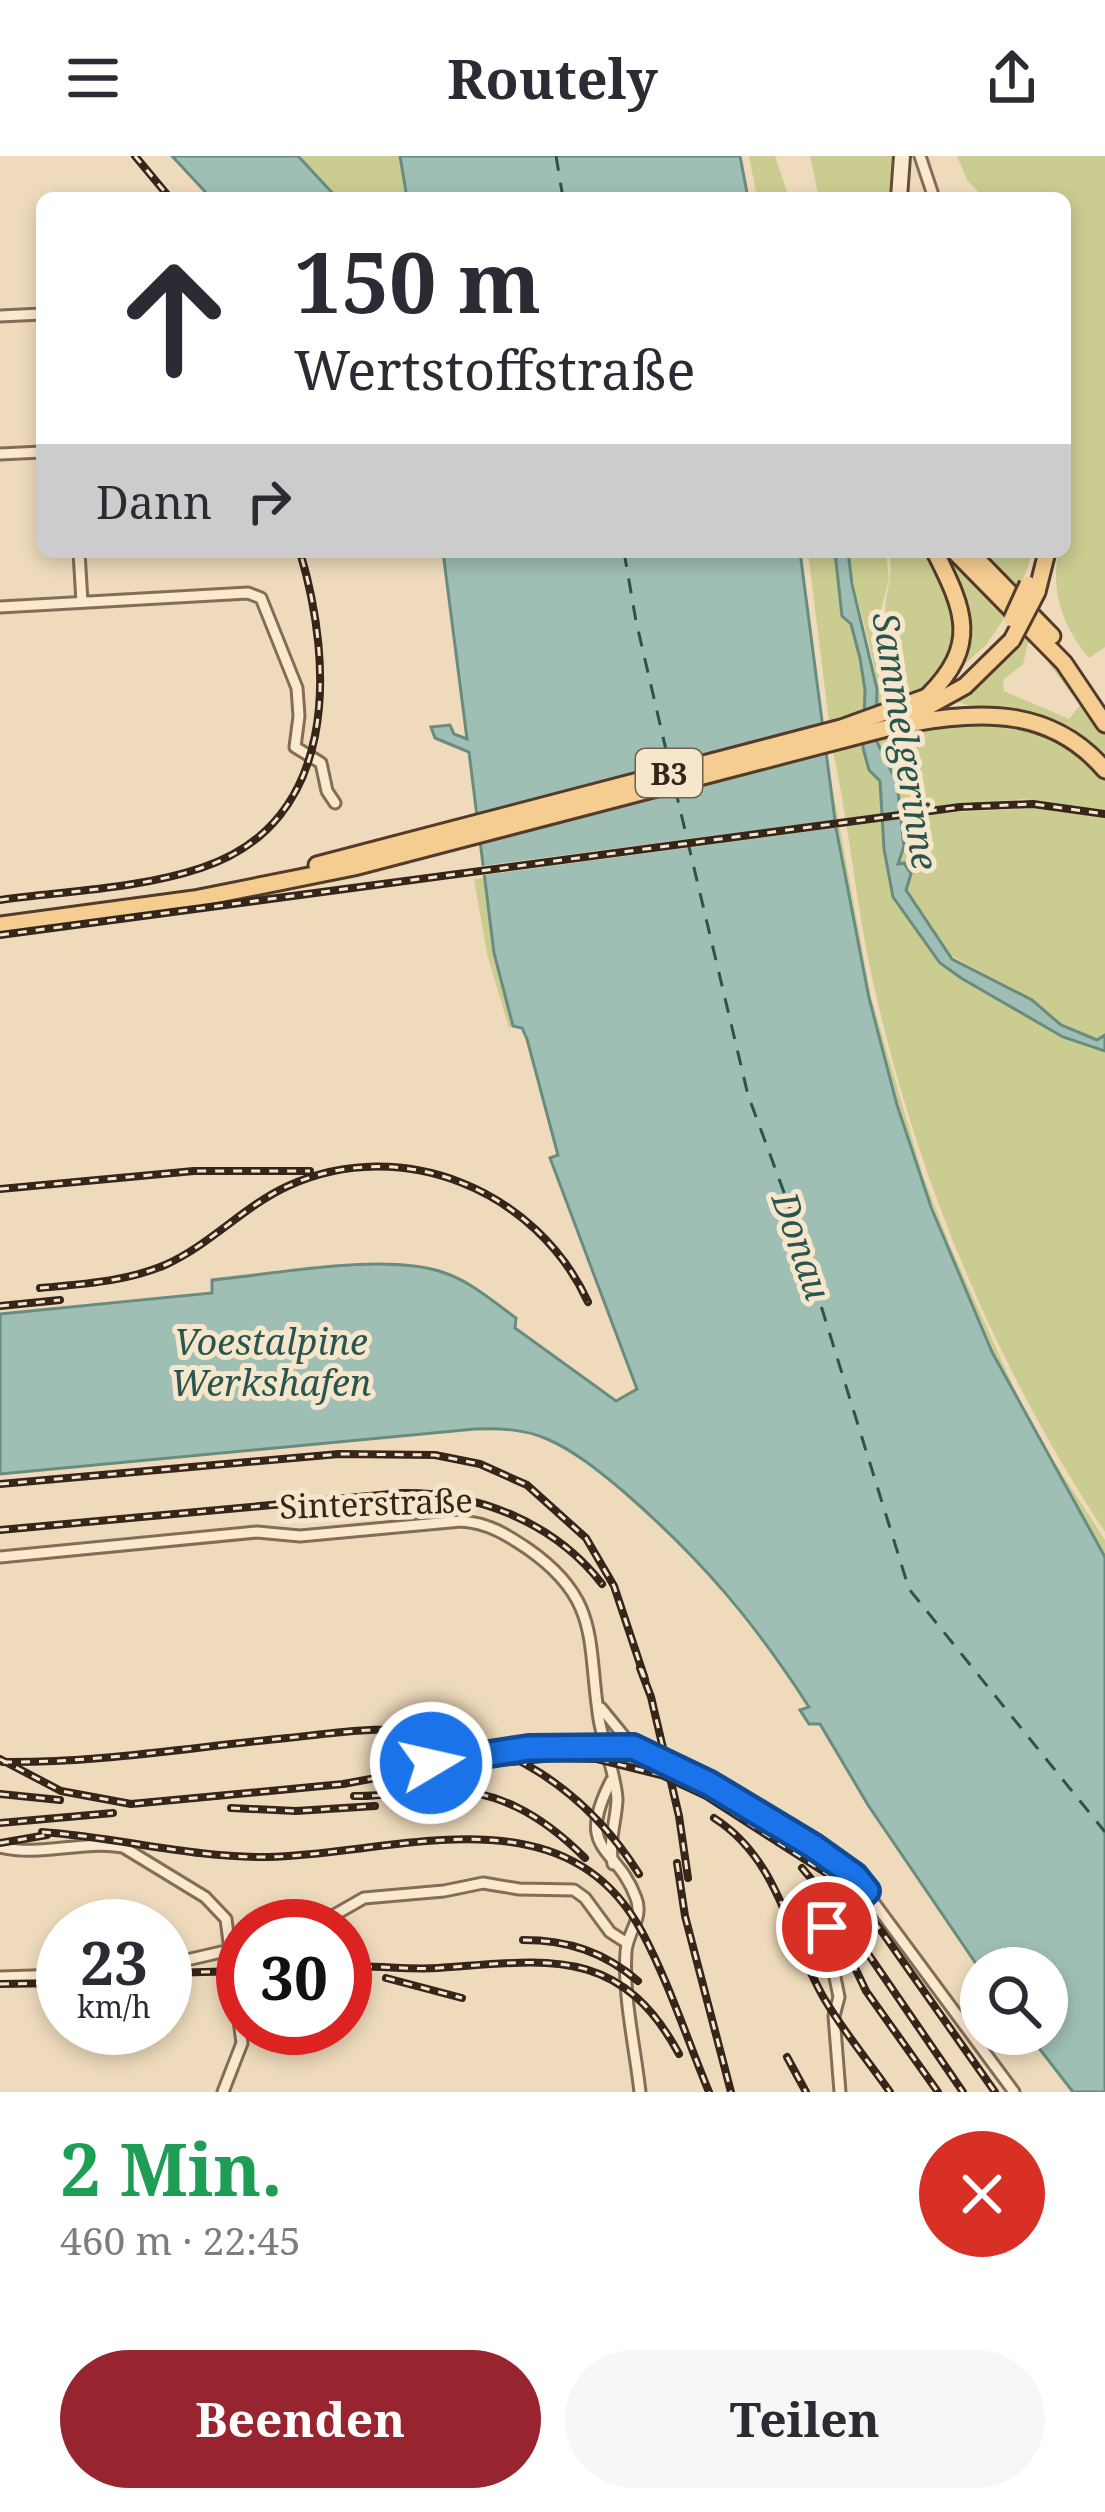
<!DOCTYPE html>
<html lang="de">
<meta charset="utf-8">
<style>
body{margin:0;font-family:"Noto Serif",serif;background:#f7f7f7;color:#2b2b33;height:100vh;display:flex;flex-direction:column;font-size:45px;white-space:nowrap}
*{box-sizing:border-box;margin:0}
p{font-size:39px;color:#7c7c81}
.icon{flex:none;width:66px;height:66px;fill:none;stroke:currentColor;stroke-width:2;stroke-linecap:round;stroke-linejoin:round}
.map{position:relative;height:1936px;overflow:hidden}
.side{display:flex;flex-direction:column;background:#fff;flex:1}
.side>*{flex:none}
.hud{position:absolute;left:36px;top:36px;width:1035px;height:366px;border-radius:18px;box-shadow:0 6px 18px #0003;background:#fff;color:#2b2b33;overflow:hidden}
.controls{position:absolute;left:960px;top:1791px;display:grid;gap:24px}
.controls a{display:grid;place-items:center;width:108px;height:108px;border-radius:50%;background:#fff;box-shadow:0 6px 18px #0003;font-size:60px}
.speed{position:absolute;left:36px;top:1743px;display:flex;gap:24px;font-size:60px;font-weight:700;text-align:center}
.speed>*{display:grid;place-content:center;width:156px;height:156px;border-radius:50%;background:#fff;box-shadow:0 6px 18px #0003;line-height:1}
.speed small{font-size:30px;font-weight:400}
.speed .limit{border:18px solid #d22;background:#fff;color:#111}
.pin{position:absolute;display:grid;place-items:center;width:102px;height:102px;color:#fff;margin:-51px;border:6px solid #fff;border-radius:50%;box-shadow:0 3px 12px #0007}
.me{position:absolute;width:132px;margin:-66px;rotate:81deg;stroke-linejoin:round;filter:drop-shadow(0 0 9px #0008)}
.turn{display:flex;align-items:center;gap:42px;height:252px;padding:0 60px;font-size:54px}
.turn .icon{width:156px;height:156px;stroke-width:2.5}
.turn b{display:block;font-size:84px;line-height:102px}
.then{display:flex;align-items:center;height:114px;padding:0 60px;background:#0003;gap:24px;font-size:45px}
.round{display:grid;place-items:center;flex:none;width:126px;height:126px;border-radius:63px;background:#f7f7f7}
.summary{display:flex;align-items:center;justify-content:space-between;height:204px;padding:0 60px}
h1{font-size:72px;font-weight:700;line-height:90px;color:#1e9e55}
.cta{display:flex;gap:24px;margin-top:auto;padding:24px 60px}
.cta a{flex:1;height:138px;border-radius:72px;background:#97242e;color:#fff;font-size:48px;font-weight:700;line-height:138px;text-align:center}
.cta a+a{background:#f7f7f7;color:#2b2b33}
header{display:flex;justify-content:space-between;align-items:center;height:156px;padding:0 60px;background:#fff;font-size:54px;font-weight:700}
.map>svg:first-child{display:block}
</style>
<header><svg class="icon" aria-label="menu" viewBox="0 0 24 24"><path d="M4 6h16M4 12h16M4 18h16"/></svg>Routely<svg class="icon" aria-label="share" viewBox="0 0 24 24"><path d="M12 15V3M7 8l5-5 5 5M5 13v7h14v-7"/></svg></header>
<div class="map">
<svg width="1105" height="1936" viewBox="0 0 1105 1936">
<rect width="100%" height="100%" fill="#efdbbc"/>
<!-- green -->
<g fill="#cacc90">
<path d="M298,0h102l7,42h-70z"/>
<path d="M749,0h26l14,42h-32z"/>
<path d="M810,0h86l-6,42h-71z"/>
<path d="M957,0h148v491l-16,11c-26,-31 -38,-65 -31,-106h7v-354h-81l-17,-18z"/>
<path d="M808,396h27l5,56 12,18 8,32 5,32 -2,23 -34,9z"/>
<path d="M848,396h38l3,27 -9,35 18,86 -22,8c6,-43 -23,-108 -28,-156z"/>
<path d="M889,396h36c31,59 52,110 -22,147 -8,-28 -20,-59 -18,-88 1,-22 9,-36 4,-59z"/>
<path d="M939,396h12l57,61 -22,32 -32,29 11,-32z"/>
<path d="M979,396h54l-15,41z"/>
<path d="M1025,476l9,7 -6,5 -5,20 -20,16 1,11 65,28 11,-14 -31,-41 3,-7 53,76v31l-24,-23 -126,-40 34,-27z"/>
<path d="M994,561l64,18 47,41v35l-82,-12 -85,8 2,6 95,-5 70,10v217l-8,5 -36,-15 -29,-25 -89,-49 -37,-61 -8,-26 6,-18 -7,-63 -21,-43z"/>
<path d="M863,588l4,20 13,17 4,68 9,48 47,66 123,74 42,14v481c-110,-167 -187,-351 -231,-546 -18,-78 -24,-157 -41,-235z"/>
<path d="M826,597l45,244 52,179 28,72 63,140 28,55 63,97v17l-113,-204 -79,-196 -44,-159 -33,-170z"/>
<path d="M483,722l11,75 19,73 -4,2 -22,-74 -13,-75z"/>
</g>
<!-- water -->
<g fill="#a0bfb4" stroke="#688d80" stroke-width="3">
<path d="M172,0h126l39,42h-126z"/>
<path d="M400,0h340l8,42h-341z"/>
<path d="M443,396h357l36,276 33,170 28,107 34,102 61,145 113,205v535h-32l-45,-58h19v-66l-66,3 -113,-166 -48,-81h-11l-9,-14 9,-3c-56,-87 -108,-148 -186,-216 -23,-19 -48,-40 -76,-52 -23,-10 -47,-11 -72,-10l-475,45v-160l212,-21v-13c65,-6 173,-28 233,-7 26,9 49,29 71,45l-1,10 101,73 21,-12 -87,-231 8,-3 -31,-116 -5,-11 -9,-2 -19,-73 -25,-201 -34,-14 -4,-11 19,-2 4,9 13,5z"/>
<path d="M835,396h13l4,32 25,105 -1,51 21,43 7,63 -6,18 6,-1 7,11 -5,16 46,69 80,41 29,25 36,15 8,-5v16l-42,-14 -102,-59 -21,-15 -47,-66 -9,-48 -4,-68 -11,-11 -6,-22 2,-58 -5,-32 -9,-34 -9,-8z"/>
</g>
<!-- pier -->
<path fill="#efdbbc" d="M841,663l1,8 -365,49 -1,-8 6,-2z"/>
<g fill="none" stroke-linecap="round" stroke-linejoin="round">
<!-- ferry -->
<g stroke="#29554f" stroke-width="3" stroke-dasharray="15 12" stroke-linecap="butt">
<path d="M556,0l7,42"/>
<path d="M624,396l12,69 34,146"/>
<path d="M675,632l73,307 47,127 114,367 196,243"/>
</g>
<!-- minor casing -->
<g stroke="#866b55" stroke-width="15">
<g id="minor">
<path d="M920,0l14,42"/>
<path d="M0,160l42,-2"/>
<path d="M0,298l42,-2"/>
<path d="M79,396l3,50"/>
<path d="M0,451l248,-14 13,5 36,90 2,28 -4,31 26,16 6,28 8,12"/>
<path d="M0,1401l257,-25 43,4 161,-15c27,2 45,13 67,28 73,51 59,92 71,170 4,24 18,61 18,81 -1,22 -9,42 -4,64"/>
<path d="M601,1552l31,38"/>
<path d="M397,1612l116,-19 104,-5 16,3 76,37 104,62 42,31 159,215"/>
<path d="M611,1625c-37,72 6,64 25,117 8,21 -9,34 -10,54 -3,45 9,95 14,140"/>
<path d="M0,1691c41,10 82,-7 123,0l82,50 21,22 16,124 -19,49"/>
<path d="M315,1770l49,-28 80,-7 39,-8 36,6 55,1 11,8 25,34 17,11"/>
<path d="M165,1809l78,-18"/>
<path d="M0,1821l63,-2"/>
<path d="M840,1936l-6,-76 5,-19 -13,-64 4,-11 37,-31"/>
</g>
</g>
<!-- secondary casing -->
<g stroke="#684c39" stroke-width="20">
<path id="secondary" d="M899,42l3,-42"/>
</g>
<!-- primary casing -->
<g stroke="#533a2a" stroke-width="21">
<g id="primary">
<path d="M955,396l109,111 41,61"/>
<path d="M970,396l82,84"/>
<path d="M1037,436l10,-40"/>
<path d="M928,540c51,-51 37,-85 7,-144"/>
<path d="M912,567c72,-13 141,-14 193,47"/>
<path d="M317,709l524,-137 94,-34"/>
<path d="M0,769l194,-26 160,-32 537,-140 74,-41 47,-46"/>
</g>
</g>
<!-- minor -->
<use href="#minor" stroke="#fae9cf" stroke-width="9"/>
<!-- secondary -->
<use href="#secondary" stroke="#fae9cf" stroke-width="14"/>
<!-- primary -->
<use href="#primary" stroke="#f5cd91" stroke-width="15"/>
<!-- rail casing -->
<g stroke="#35251a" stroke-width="8">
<g id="rail">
<path d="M135,0l35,42"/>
<path d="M0,744c66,-9 138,-11 201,-32 138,-45 133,-202 99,-316"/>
<path d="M0,779l960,-128 73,-3 72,10"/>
<path d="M0,1033l194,-18h116"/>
<path d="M40,1132c42,-4 85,-6 125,-23 45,-20 79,-59 123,-79 115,-52 249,5 300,116"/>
<path d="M0,1150l60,-6"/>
<path d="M0,1328l339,-30 96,1 45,9 47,21 59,53 28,48 31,93"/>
<path d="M0,1374l402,-37c76,-1 153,30 200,91"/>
<path d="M640,1512l11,29 28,119 9,62"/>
<path d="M0,1603l61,32 70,13 212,-20 77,-14 134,-12 43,1 64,16 45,21 134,86 40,47 115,163"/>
<path d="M3,1606c94,1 190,-15 284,-24 39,-4 80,-10 119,-8 99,4 182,63 233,144"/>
<path d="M0,1638l60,6"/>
<path d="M354,1640c26,1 52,-5 78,-6 63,-3 110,25 153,68"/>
<path d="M231,1652l65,3 79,-5"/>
<path d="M714,1662c66,42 74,119 111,182 19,32 44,62 65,92"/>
<path d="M0,1667l113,-10"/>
<path d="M42,1676c75,5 150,26 226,25 129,-3 296,-69 374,75 27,51 45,107 67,160"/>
<path d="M0,1687l47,-8"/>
<path d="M677,1707l8,53 46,176"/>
<path d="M802,1712l38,45 123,179"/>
<path d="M837,1774l29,61 72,101"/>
<path d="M523,1784c45,0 81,12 115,41"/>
<path d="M345,1811c31,-2 62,3 93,1 106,-7 181,-25 241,86"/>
<path d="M165,1817l78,-2"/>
<path d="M386,1822l76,20"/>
<path d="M0,1828l63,-1"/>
<path d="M787,1901l19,35"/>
</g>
</g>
<!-- rail -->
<use href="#rail" stroke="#f6e6cb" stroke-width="3" stroke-dasharray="9" stroke-linecap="butt"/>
<!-- primary-bridge casing -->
<g stroke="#533a2a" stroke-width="21" stroke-linecap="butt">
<g id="primary-bridge">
<path d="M1012,463l16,-35"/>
<path d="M1012,484l25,-48"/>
</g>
</g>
<!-- primary-bridge -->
<use href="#primary-bridge" stroke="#f5cd91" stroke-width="15"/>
</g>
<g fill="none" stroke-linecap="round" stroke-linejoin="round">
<!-- route casing -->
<g stroke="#114b97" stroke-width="30">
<path id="route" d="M431,1607l98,-15 104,-1 77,37 103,62 42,30 12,15 -40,36"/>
</g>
<!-- route -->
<use href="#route" stroke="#1a73e8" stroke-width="21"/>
</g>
<g text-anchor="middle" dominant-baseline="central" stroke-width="10" stroke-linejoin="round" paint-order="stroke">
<!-- shield labels -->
<rect fill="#f6e6cb" stroke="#6f5f4f" stroke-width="3" x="636" y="593" width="66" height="48" rx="9"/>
<g font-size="30" font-weight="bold" fill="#35251a">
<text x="669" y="617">B3</text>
</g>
<!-- street labels -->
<g font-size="33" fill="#35251a" stroke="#f6e6cb">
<text transform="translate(376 1347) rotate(-2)">Sinterstraße</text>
</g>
<!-- water labels -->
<g font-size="36" font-style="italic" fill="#29554f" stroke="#f6e6cb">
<text transform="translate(906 585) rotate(81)">Sammelgerinne</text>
<text transform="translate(802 1090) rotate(71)">Donau</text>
<text x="271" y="1185">Voestalpine<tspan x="271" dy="41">Werkshafen</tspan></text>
</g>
</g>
</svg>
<div class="controls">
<a><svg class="icon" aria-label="search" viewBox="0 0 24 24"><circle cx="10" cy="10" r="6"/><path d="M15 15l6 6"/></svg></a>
</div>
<div class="speed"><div>23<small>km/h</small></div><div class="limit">30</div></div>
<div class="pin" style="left:827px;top:1771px;background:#d93025"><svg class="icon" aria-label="arrive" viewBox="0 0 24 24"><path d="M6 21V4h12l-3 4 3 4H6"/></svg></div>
<svg class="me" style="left:431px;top:1607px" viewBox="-20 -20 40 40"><circle r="17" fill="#1a73e8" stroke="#fff" stroke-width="3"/><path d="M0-11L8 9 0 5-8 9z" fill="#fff"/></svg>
<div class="hud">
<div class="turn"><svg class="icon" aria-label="ahead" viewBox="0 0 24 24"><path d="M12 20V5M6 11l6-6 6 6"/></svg><div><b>150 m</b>Wertstoffstraße</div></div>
<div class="then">Dann<svg class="icon" aria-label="right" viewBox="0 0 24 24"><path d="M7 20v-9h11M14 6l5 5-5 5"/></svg></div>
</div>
</div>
<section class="side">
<div class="summary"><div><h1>2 Min.</h1><p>460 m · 22:45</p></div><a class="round" style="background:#d93025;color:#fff"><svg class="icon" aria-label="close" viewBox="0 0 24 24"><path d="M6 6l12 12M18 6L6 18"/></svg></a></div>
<div class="cta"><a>Beenden</a><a>Teilen</a></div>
</section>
